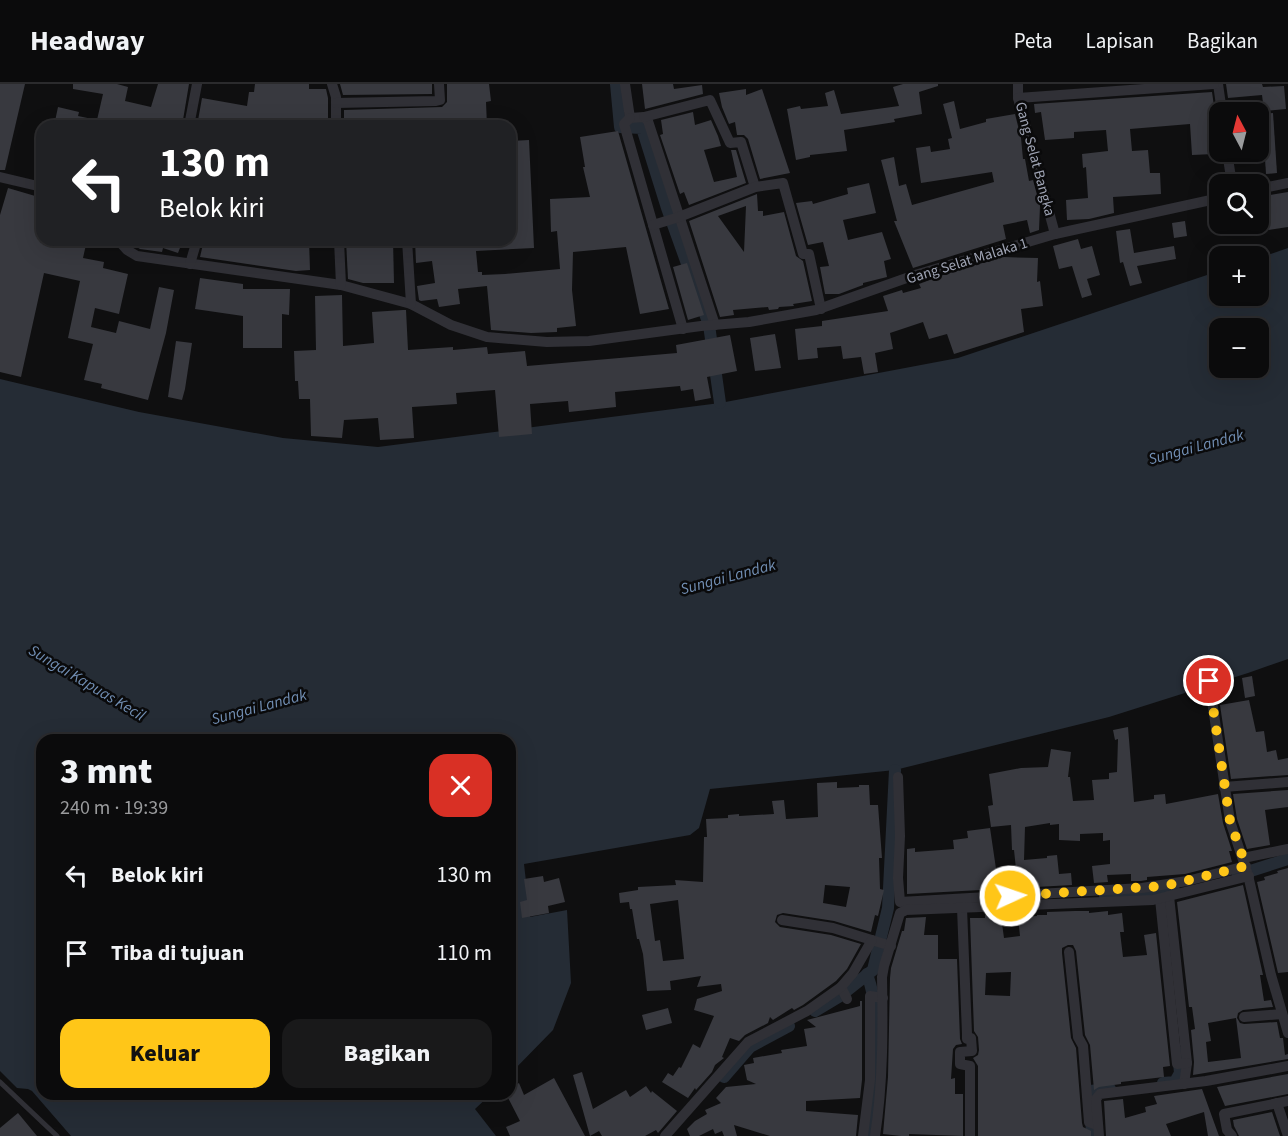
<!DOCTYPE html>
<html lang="id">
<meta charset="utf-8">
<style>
body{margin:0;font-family:"Source Sans 3",sans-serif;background:#19191a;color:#f1f3f6;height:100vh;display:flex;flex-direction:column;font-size:22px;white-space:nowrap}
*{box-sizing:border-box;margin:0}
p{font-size:20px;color:#9a9b9d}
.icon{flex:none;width:33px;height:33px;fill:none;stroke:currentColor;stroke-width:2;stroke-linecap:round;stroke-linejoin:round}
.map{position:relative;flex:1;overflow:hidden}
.panel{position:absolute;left:36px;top:650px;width:480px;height:366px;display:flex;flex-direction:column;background:#0b0b0c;border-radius:18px;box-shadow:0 6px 24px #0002,0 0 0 2px #2b2b2d}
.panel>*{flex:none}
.hud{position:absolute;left:36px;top:36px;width:480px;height:126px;border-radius:18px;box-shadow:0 6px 24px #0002,0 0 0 2px #2b2b2d;background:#202124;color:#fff;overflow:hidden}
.needle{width:39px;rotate:353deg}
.buttons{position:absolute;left:1209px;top:18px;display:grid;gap:12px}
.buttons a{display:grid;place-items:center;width:60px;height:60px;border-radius:12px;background:#0b0b0c;box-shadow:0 6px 24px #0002,0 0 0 2px #2b2b2d;font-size:30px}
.pin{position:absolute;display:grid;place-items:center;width:51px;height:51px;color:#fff;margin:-26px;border:3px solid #fff;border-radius:50%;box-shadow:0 2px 6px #0007}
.me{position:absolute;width:66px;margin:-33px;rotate:87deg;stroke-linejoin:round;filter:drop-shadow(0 0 4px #0008)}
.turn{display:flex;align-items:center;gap:21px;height:126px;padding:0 24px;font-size:27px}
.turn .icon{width:78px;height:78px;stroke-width:2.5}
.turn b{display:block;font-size:42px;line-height:51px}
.round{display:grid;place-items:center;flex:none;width:63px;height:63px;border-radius:18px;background:#19191a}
.head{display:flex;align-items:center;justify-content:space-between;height:102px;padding:0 24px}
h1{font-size:36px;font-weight:800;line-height:45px}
.cta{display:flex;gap:12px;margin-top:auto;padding:12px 24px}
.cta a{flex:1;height:69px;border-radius:18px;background:#ffc618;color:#111;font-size:24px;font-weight:800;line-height:69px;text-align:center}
.cta a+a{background:#19191a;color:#f1f3f6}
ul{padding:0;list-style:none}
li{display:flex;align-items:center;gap:18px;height:78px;padding:0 24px}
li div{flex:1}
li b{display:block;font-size:22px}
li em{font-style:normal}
header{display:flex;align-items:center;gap:36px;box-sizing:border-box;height:84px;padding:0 30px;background:#0b0b0c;border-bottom:2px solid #2b2b2d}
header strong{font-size:28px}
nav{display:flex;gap:33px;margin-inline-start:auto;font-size:21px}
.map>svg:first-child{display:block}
</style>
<header>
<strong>Headway</strong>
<nav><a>Peta</a><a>Lapisan</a><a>Bagikan</a></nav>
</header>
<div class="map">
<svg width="1288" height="1052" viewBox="0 0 1288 1052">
<rect width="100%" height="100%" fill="#0f0f10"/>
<!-- water -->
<path fill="#252c35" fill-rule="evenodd" d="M1288,164v411l-40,14 -139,44 -214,53 -185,19 -11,39 -9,7 -166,29 6,53 37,-7 4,73 -18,47 -43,44v-334h-468v354h449l-16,15 21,27h-425l-39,-45 -4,-2 -11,-1 -17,-17v-692l139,33 144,26 95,9 342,-44 238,-45 261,-87 1,25h38l1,-38zM1220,244h38v40h-38z"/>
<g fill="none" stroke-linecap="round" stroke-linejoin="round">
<!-- canal -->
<g stroke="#252c35" stroke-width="12">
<path d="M616,0l4,43 22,1 25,80 42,117 11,78"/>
<path d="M1238,791l50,-16"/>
<path d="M1105,813l69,-7"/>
<path d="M867,890c18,51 9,110 2,162"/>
<path d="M815,927l25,-15 33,-26 15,-62 7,-138"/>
<path d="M724,993l26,-30 39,-21"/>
<path d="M1163,999l12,-1 5,-9 -2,-21"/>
<path d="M1092,1052l-2,-45 20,-2"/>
</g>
</g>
<!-- building -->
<g fill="#38393f" fill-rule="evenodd">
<path d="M0,0h25l-20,86h-5z"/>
<path d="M73,0h44l11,3 -3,14 26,6 7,-23h31l-7,42h-128l4,-19 21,5 -1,4 19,4 6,-26 -30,-5z"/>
<path d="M255,0h54v5h17l2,9v28h-131l5,-28 45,8 2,-14h5z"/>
<path d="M340,0h92v10l-89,1z"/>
<path d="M447,0h42l2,17 -5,1 1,24h-143v-16l98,-3 5,-5z"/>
<path d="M642,0h31l1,5 28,-4 1,9 -58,15z"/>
<path d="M903,0h35v2l-19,6 3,22 -28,5 1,3 -51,8 3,21 -37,4v2l-14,3 -9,-51 13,-3 1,3 27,-3 -3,-13 9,-3 7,24 58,-8 -6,-19z"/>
<path d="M1226,0h36l1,3 21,-1 2,23 -22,2 -2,-16 -34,3z"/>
<path d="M746,5v6l16,-6 28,84 -30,6 -12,-40 -4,-4h-7l-2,-13 -6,2 -7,-17 -3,-14z"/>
<path d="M1212,8l3,21 3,6 -6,1 2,34 -22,1 -2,-31 -60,5 2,22 16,-1 2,23h10l1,21 -48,3 1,16 -25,6 -22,1 -1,-20 22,-2 -2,-31 -3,1 -1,-14 26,-3 -2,-21 -32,2v6l-29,2 -4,-28 -6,1 -1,-9z"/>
<path d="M954,17l6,28 26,-7v-3l29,-5 6,24 2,21h2l4,22 4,-1 7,26 -1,24 -9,3 -3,-13 -24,5 3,14 -93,29 -19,-47h3l-16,-61 13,-3 5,29 7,-2 6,21 82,-23 -2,-10 -71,11 -5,-35 14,-2 1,6 19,-3 -2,-10 4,-1 -9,-34z"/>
<path d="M693,28l2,13 16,-5 7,16 3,10 -17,4 10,32 23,-5 -6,-27h5l10,33 -57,22 -5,-13 -4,2 -20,-59 3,-1 -2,-14z"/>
<path d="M1273,29l4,60 -11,1 -4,-60z"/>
<path d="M618,47l51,178 -29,5 -14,-67 -53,5 -1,38 4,36 -19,2v4l-26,1 -40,-3 -4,-44 -29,3 2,15 -21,3 -2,-8 -16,2 -2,-1 -2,-14 18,-3 -3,-22 -16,2 -1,-23h95v-99l19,-1 5,108 -58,3 2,21h4v3l23,-1 55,-5 -3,-38 -6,1 -1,-33 40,-2 -7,-30h2l-5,-30z"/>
<path d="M869,99l7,30 -33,7 5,20 34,-8 9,27 -7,2 3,16 -24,6v2l-24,9h-14l-5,-27 9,-1 -6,-24 -15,3 -12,-42 16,-2 1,3 35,-10 -1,-6z"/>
<path d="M8,104l34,10v42h45l-4,18 21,4 -1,6 25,6 -9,40 -24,-6 -4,19 25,6 3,-12 31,8 9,-42 15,3 -8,43 -18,67 -47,-12 1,-4 -18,-4 9,-36 -25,-6 12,-57 -36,-8 -23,104 -21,-5v-157z"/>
<path d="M1288,108v35l-20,3 -5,-34z"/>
<path d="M757,110l1,17h5v5l21,-4 12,44 7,5 9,40 -19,3 1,2 -15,1 -1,2 -9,1 -1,-3 -35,3 1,5 -14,2 -31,-96zM746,122l-2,46 -26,-36z"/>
<path d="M1185,137l2,15 -13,2 -2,-15z"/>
<path d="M1130,145l4,24 40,-7 2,13 -39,7 5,17 -12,3 -7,-24 -3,1 -4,-32z"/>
<path d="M1078,155l3,10 11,-3 8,29 -13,4 5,16 -10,3 -10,-32 -13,3 -6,-23z"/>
<path d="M131,156h52l-5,13 -15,-5 -1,4 -22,-3 -8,-5z"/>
<path d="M204,156h105l1,30 -14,1 -96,-14z"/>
<path d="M346,156h47l1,43h-31l-15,-4z"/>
<path d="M1002,173l36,1 -1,24 3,-1 3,25 -22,3 3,23 -70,22 -7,-20 -18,5 -6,-17 -33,11 3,16 -18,4 3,19 -14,2 -3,-17 -18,2 -2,-13 -24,2 1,10 -20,2 -3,-31 27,-3v-5l66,-10 -5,-15 19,-6 1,3 18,-5 -2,-4 24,-9z"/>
<path d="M687,179l17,52 -16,5 -15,-53z"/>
<path d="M200,194l43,6v5h47l-1,26 -7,-1v34h-39v-32l-48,-7z"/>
<path d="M342,211l1,51 31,-3 -2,-31 31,-2h3l2,40 45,-3v3l34,-3 1,7 37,-3 2,15 150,-13 -1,-8 54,-10 7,36 -30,6 4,21 -16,3 -2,-12 -12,2 -1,-5 -65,6 1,15 -47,5 -1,-11 -38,3 2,30 -33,3 -4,-47 -39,3 1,11 -45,3 2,31 -34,2 -2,-22 -34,2 -2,18 -31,-2 -1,-37h-11l-1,-18h-3l-1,-30 22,-1 -1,-54z"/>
<path d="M775,250l6,34 -26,3 -5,-33z"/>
<path d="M176,257l16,2 -7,46 -3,11 -14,-3z"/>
<path d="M1252,592l3,20 -10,2 -3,-20z"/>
<path d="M1249,616l7,32 8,-1 3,21 9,-2 2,10 10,-2v17l-57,4 -11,-74z"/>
<path d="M1128,643l6,75 20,-3v-4l11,-1 1,10 52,-10 5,29 9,28h-3l3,11 -47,12 -38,3v3l-6,1h-10v-7l-24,1 1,7 -14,1 -2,-17 18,-2v-24l-7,1v-8l-23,1v7l-21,-1v-16l-9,1v-2l-25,4 -1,33 23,-2v-2l10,-1 2,19 12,-1 1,12 -54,3 -4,-38h-2l-1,-25 -20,2 -3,-21 5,-1 -4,-31 32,-6 27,-1 3,-18 20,3 -3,25h2l3,24 21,-1 -2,-20 17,-1v-6l8,-1 1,-33 -3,1 -2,-10z"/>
<path d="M837,698v6l22,-1v-2h10l1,20h8l4,53h-3l1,31 4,1 -6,26 -3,-1 -4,17 -37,-11 -51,-8 -6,2 -2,7 5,5 51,8 30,9 -14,25 -11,12 -33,24 -9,5 -2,-2 -19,12 -3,-3 -2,6 -23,12 -6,6 -9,-3 -8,19 2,1 -9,7 -3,7 -16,18 -1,-2 -7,10 -26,-16 6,-9 5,3 6,-9 2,1 12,-24 7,4 14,-32 -20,-6 3,-11 25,-8 -1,-7 -24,3 4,-11 -31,5 1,9 -24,1 -4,-37 -4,-15h-2l-5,-30h-2l-1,-7 -9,1 -1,-10 19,-3v-3l38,-2 -1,-5 28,2 1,-45h3l-1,-18 22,-1v-3l11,-1v2l35,-2 -2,-13 12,-1 2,19 32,-2 -1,-34zM825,801l25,2 -4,20 -23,-4zM678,816l6,59 -21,2 -3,-21 -5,1 -5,-37z"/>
<path d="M1288,706v17l-23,3 5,35 -23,4 -10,-30 -4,-25z"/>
<path d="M990,744l9,61 -92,5v-45l8,-1v4l39,-3 -1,-9 15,-2 -1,-7z"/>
<path d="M1288,784v104l-10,1 -21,-91 8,-2 -1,-3 14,-4 -1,-2z"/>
<path d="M543,792l1,6 15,-4 6,24 -17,4 1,7 -27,5 -2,-16 7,-2 -3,-21z"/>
<path d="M1243,801l20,90h-3l4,26 7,-1 2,7 -30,3 -5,3 -1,5 3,5 4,1 33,-2 3,16h3l2,17 3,-1v5l-95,16 1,-13 -3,-32 4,-1 -3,-22h-3l-12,-105zM1236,934l5,40 -33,4 -2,-20 5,-1 -3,-18z"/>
<path d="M1075,827h14v2l19,-2v4l14,-2 2,19h-4l3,25 24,-2 -3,-20 12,-2 14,133 -7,1 1,10 -43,5v2l-22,3 -5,3 -4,-45 -5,-10 -9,-84 -3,-6h-5l-6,3v5l9,85 5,10 6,75 1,4 8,4v5h-113v-70l-5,-8 5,-3 1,-5 -1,-13 -4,-6 -4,-113h15v-3l16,1 3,22 16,-2 -2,-19 19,-1v-1h10v-3zM1011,888l-1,24 -25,-1 1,-22z"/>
<path d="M926,833l-2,18h14v24h19l3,80 2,5 -6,1 -3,4 -2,30 4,-1v16h8v42l-54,-2v2h-8l-18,-2 5,-57 2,-99 1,-10 11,-37h2l2,-13z"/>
<path d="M860,917h2v79l-2,18 -54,3v10l52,4 -2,21h-86l-36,-11 3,11h-13l-2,-5 -7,3 -2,-5 -14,7h-9l-3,-7 8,-8 12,-7 -2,-4 16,-7 -5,-5 10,-11 30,-3 -9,-4 -3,-15 10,-2 -1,-5 29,-5 -1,-3 26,-4 -3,-17 12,-2 -9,-7 53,-14z"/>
<path d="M668,924l4,15 -26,7 -4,-15z"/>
<path d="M582,988l11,37 33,-19 4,7 16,-11 5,7 1,-2 25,20 -19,22 -2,-3 -11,6h-43l-3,-5 -9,5 -17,-61z"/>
<path d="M1288,990v20l-63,12 -8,-19z"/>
<path d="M554,994l31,58h-75l-4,-9 14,-6 -14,-27h4v-6l9,-5 5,12z"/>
<path d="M1202,1005l17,47h-11l-4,-24 -38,12 5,12h-65l-2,-35 19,-2 2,19 21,-6 -1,-5 12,-3 -3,-8z"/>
<path d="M1272,1028l8,24h-41l-5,-10 -1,-6z"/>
<path d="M18,1029l19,23h-37v-8z"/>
</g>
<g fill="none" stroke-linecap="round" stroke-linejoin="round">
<!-- service -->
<path stroke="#303036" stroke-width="5" d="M0,998l57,54"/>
<!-- minor -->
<g stroke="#303036" stroke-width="10">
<path d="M332,0l4,13v29"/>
<path d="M625,0l5,34 14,-1 4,4 67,204"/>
<path d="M1018,0v14l37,136"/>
<path d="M1218,0l4,28"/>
<path d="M1018,14l196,-14"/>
<path d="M336,19l100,-2 4,-1 -1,-16"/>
<path d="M644,33l66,-17 20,43 11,-1 14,45"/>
<path d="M630,34l-6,6 59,205"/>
<path d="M189,42l8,-42"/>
<path d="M1227,68l5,32"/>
<path d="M0,93l42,10"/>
<path d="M1258,105l30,-6"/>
<path d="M653,141l26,-8 76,-30 28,-4 20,71h6l12,55"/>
<path d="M118,156l9,10 10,6 204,29 70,19 40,21 36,12 60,5 42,-1 112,-15 48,-4 67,-12 99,-35 140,-41 165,-36"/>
<path d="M339,156l2,45"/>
<path d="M407,156l4,64"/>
<path d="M190,180l7,-24"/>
<path d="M1209,597l21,140 18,54 23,100 17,58"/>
<path d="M898,693l2,59 -2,42 2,24 242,-14 45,-7 59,-15"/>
<path d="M1224,703l64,-5"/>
<path d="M1243,774l45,-9"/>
<path d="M1169,812l18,167 -3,21"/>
<path d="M1160,815l17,165 10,-1"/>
<path d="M962,824l5,126v5l4,-1 1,13 -12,1v12l10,2v70"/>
<path d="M782,836l51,8 58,18"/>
<path d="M1069,868l9,85 5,9 6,76 8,3"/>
<path d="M841,903l6,12"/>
<path d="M1244,933l38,-3"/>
<path d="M1277,1019l11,33"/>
<path d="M665,1052l83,-94 59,-31 34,-24 12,-14 19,-33"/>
<path d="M863,1052l7,-56v-84l13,2"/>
<path d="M875,1052c8,-52 8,-106 7,-159l2,-11 16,-53 6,-3 247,-10 96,-24"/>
<path d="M1099,1052l-3,-37 4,-5 106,-13 82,-15"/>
<path d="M1232,1052l-5,-6 -3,-16 64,-13"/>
</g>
</g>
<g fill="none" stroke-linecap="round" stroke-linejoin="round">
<!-- route -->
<path stroke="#ffc618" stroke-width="10" stroke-dasharray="0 18" d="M1010,812l154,-10 82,-20 -16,-45 -21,-140"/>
</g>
<g text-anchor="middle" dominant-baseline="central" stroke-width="5" stroke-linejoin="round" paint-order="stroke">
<!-- street labels -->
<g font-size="15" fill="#9ea3b3" stroke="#0a0a0b">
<text transform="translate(1035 75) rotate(75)">Gang Selat Bangka</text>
<text transform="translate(967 177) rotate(-17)">Gang Selat Malaka 1</text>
</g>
<!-- water labels -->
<g font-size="16" font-style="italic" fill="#718eb3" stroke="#0a0a0b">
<text transform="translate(1196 363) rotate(-15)">Sungai Landak</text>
<text transform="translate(728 493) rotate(-15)">Sungai Landak</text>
<text transform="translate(87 599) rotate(31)">Sungai Kapuas Kecil</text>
<text transform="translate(259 623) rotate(-15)">Sungai Landak</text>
</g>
</g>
</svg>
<div class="buttons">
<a><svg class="needle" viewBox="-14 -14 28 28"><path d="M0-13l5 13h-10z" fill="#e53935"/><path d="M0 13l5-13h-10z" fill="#9a9b9d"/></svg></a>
<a><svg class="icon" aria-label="search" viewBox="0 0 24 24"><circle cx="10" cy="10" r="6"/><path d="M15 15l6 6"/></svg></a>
<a>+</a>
<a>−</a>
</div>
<div class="pin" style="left:1209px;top:597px;background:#d93025"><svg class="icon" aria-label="arrive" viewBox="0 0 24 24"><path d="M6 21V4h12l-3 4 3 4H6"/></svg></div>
<svg class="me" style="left:1010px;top:812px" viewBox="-20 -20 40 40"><circle r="17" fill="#ffc618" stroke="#fff" stroke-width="3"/><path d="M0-11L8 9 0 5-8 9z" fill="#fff"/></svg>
<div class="hud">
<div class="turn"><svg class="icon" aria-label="left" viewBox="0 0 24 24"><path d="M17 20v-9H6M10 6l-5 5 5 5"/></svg><div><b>130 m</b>Belok kiri</div></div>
</div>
<section class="panel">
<div class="head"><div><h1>3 mnt</h1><p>240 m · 19:39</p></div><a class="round" style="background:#d93025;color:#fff"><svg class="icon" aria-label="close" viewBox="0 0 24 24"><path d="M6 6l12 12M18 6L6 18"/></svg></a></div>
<ul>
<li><svg class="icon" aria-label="left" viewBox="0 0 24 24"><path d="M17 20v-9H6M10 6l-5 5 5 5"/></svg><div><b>Belok kiri</b></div><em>130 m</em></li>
<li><svg class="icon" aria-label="arrive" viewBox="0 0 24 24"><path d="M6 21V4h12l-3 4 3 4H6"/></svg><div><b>Tiba di tujuan</b></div><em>110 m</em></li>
</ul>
<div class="cta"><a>Keluar</a><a>Bagikan</a></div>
</section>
</div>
